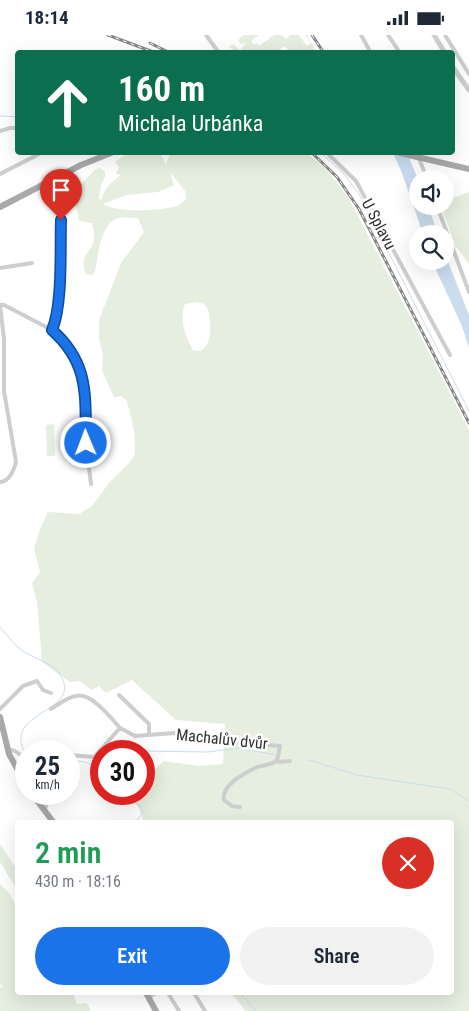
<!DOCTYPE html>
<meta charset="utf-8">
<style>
body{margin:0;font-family:"Roboto Condensed",sans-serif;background:#f2f2f3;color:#1f2937;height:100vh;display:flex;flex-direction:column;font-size:19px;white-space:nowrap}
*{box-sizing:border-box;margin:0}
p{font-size:16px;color:#747a83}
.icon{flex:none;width:28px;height:28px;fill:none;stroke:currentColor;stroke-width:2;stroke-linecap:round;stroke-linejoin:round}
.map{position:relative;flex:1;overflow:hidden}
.side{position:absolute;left:15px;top:785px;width:439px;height:175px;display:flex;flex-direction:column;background:#fff;border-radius:5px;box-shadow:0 5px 20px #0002}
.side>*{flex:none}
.guide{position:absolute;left:15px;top:15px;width:440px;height:105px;border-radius:5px;box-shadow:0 5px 20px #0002;background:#0b6e4f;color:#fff;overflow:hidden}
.buttons{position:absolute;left:409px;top:135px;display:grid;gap:10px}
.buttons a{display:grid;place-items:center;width:45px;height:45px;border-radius:50%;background:#fff;box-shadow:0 5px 20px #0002;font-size:25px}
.speed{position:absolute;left:15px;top:705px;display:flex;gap:10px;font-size:25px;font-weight:700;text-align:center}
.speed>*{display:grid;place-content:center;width:65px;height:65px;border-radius:50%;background:#fff;box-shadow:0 5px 20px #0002;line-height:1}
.speed small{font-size:12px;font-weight:400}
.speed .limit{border:8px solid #d22;background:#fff;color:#111}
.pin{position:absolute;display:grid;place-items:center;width:42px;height:42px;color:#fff;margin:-51px -21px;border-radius:50% 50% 50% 0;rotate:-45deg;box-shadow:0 0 5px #0007}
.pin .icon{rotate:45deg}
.me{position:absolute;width:55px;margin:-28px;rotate:359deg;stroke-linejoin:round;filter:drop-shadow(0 0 4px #0008)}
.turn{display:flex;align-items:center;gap:18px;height:105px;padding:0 20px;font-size:22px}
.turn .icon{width:65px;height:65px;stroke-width:2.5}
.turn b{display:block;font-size:35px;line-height:42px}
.round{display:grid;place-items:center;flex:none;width:52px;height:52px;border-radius:26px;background:#f2f2f3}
.headline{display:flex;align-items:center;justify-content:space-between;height:85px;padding:0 20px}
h1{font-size:30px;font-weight:600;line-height:38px;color:#1e9e55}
.action{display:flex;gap:10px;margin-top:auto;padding:10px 20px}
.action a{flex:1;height:58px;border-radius:30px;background:#1a73e8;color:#fff;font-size:20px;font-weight:600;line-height:58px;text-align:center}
.action a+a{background:#f2f2f3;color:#1f2937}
.status{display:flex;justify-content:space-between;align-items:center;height:35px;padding:0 25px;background:#fff;direction:ltr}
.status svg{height:14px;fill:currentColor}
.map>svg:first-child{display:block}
</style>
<div class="status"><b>18:14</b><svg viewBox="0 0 49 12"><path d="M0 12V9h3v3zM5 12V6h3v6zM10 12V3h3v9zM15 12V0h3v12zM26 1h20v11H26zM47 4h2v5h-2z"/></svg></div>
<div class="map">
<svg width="469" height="976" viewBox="0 0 469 976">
<rect width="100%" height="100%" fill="#fff"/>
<!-- green -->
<g fill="#e5eedf" fill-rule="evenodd">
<path d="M244,0h15l-8,6 3,4 3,-2 2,3 15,-11h8l4,4 4,-4h9l8,11 4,-3 -6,-8h2l9,17h-26l-5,-6 -5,3 1,2 -1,1h-46l-5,-6 4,-2 7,6 6,-7 -5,1 -3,-4z"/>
<path d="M143,118h17l6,12 4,-12h137l19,16 22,28 121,233v581h-223l-15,-18h220v-170l-307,-1 -5,-14 -12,-14h17v-25l10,1 10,-9 35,5 24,-2 2,-40 -49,-4 -44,-40 -26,13 -7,-7 -8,4 -11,-9 -10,1 -28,-20 -5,-60 -5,-19 8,-11 -6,-23 6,-20 8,-17 31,2 13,-8 17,-23 21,-21 5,-8v-9l-1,-15 -7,-29 -6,-5 -7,1 -12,-26 1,-17 -4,-16v-18l22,-57 23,-31 -6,-14c-7,0 -18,-2 -24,2 -14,7 -16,38 -19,52l-3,3 -6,-1c-8,-20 6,-20 8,-35 1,-5 -1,-11 -2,-16l-13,-2 -3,-14 -1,-17 21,-21 4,-1 5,4v5l-4,8 -2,13 2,2c3,-11 11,-19 20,-25l-5,-1 3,-7 -4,-5 8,-6zM170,137l15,19 1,8c-4,4 -7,7 -13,8 -16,4 -56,6 -70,-3l24,-9 31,-3 16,-7zM197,267c3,1 6,1 8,3 8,6 9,54 -12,45 -8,-13 -14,-31 -8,-46z"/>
<path d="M469,157v72l-14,-19 -14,-39h4v-5z"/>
<path d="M54,389l1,32h-8l-1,-31z"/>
<path d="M0,809l17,26v20l-17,-28z"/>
<path d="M0,849l9,9 8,14 1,86h55l4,11 9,-1 3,3 1,5h-90v-24l4,1 -4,-4z"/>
</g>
<!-- water -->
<g fill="#cadcee">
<path d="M393,118h14l11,26v27h10l10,28h-15l-21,-61z"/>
<path d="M445,219l24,61v33l-7,-22 -30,-65h13z"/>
</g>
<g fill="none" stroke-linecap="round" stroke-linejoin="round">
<!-- stream -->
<g stroke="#cadcee" stroke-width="1">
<path d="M0,81l18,1"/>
<path d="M321,118l23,21 15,20 110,217"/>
<path d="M0,592c7,8 15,19 24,25 14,8 30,11 38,26 18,35 -62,34 -36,76"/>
<path d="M140,716l68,1 29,-4 41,7"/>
<path d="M69,725l16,2 16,7"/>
<path d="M309,725l48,15 93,14 19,12"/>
<path d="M127,759l13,12 3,6 -8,11"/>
<path d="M240,958l16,18"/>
</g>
<!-- minor -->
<g stroke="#cecece" stroke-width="4">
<path d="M206,0l13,18"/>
<path d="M361,0l10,18"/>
<path d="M388,0l12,18"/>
<path d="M445,0l24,39"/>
<path d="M0,96l10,-3h8"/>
<path d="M327,118l29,28 94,174"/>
<path d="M417,118l10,26"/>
<path d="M0,139l41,-21"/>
<path d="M437,171l32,86"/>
<path d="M0,233l32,-5"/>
<path d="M0,270h4l48,25 13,12 10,17 10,30 1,54 5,41"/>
<path d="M0,270l4,34v52l12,71c-2,8 -6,19 -16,20"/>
<path d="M52,295c11,-26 8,-81 9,-110"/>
<path d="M119,660l30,29v11"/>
<path d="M0,674l23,-23 14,-5 6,9 8,3"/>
<path d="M51,674c7,-4 16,-12 25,-13 15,-4 35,22 44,32"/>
<path d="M7,714l8,2 11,8"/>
<path d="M69,720l25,2 26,-29 15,8 39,-3 46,8 60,5c-1,4 -1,11 -4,15 -4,4 -13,4 -19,6 -12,6 -36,18 -33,33l8,6 8,1"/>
<path d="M277,725l2,2 11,-1"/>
<path d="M44,775l3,-6 -1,-10"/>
<path d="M168,958l11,18"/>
<path d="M194,958l11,18"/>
<path d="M149,962l7,-4"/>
</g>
<!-- tertiary -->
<g stroke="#cecece" stroke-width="5">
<path d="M434,0l11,18"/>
<path d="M452,31l17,24"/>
</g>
<!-- primary -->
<g stroke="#a9a9a9" stroke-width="6">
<path d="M400,118l69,16"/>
<path d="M0,172l81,-42 30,-12"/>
<path d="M0,682l9,37 17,31"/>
<path d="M32,759l22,29"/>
<path d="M146,958l10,18"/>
</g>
<!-- rail casing -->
<g stroke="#868686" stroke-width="3">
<g id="rail">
<path d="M108,0l48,18"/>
<path d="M312,0l12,18"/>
<path d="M150,8l20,10"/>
<path d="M312,118l25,24 22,32 110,214"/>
</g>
</g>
<!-- rail -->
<use href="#rail" stroke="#fff" stroke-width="1" stroke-dasharray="4" stroke-linecap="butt"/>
</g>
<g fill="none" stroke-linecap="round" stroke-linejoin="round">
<!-- route casing -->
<g stroke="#114b97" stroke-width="12">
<path id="route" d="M61,185c-1,29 2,84 -9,110 38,34 33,66 34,113"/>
</g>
<!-- route -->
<use href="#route" stroke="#1a73e8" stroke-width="9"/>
</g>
<g text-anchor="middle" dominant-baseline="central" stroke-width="5" stroke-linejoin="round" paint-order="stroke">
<!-- street labels -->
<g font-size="16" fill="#313131" stroke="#fff">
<text transform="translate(379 189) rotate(62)">U Splavu</text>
<text transform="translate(222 704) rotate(6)">Machalův dvůr</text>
</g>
</g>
</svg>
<div class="buttons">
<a><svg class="icon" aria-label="sound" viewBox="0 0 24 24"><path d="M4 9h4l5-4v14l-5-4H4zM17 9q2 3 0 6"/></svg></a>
<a><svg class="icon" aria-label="search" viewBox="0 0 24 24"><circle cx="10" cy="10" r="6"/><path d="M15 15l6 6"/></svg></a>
</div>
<div class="speed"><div>25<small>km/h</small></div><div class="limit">30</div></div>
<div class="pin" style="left:61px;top:185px;background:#d93025"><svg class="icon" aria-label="arrive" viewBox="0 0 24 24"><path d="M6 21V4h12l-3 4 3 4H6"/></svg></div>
<svg class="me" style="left:86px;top:408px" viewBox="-20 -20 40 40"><circle r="17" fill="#1a73e8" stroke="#fff" stroke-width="3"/><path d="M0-11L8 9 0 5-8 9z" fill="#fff"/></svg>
<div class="guide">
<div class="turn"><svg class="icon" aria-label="ahead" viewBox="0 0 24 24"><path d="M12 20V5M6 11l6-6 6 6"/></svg><div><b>160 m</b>Michala Urbánka</div></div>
</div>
<section class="side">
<div class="headline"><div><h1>2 min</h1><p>430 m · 18:16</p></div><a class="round" style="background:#d93025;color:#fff"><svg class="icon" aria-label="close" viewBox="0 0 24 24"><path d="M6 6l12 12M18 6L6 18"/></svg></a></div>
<div class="action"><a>Exit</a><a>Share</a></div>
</section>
</div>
